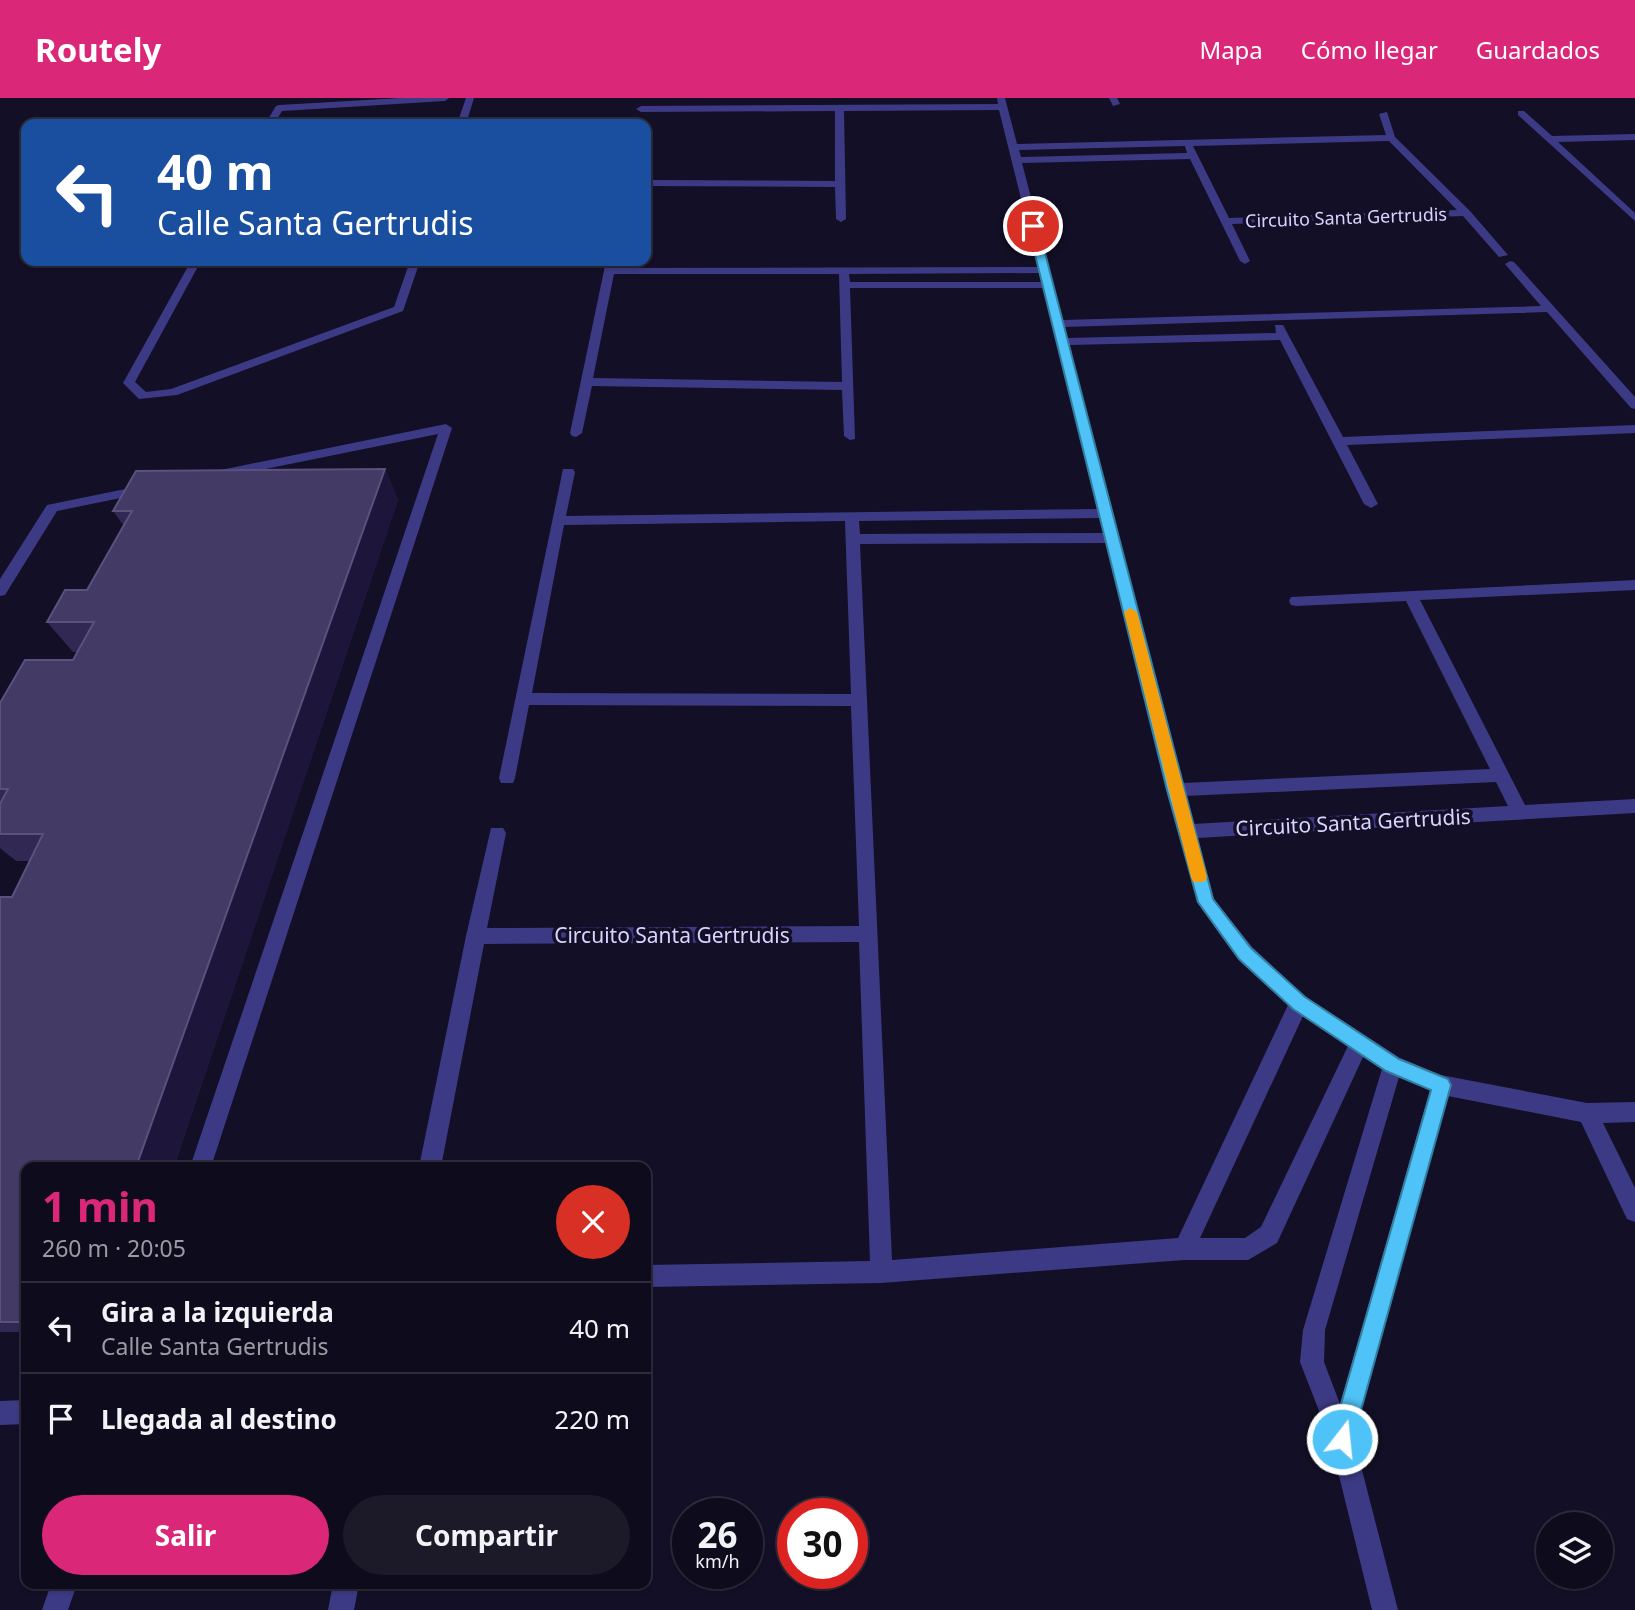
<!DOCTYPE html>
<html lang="es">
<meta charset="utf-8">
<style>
body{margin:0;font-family:"Noto Sans",sans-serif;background:#1c1929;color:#f1f3f6;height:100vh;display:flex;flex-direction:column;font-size:26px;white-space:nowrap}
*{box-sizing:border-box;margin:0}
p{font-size:23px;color:#9b9ba3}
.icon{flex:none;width:38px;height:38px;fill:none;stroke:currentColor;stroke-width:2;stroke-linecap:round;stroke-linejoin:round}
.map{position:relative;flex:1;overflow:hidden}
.drawer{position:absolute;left:21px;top:1064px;width:630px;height:427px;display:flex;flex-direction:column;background:#0e0b1c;border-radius:14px;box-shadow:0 2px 5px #0004,0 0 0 2px #2e2b3b}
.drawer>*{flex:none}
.hud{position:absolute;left:21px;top:21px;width:630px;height:147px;border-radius:14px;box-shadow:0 2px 5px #0004,0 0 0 2px #2e2b3b;background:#1a4fa0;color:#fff;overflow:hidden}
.tools{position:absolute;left:1536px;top:1414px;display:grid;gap:14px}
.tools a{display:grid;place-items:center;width:77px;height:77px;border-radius:50%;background:#0e0b1c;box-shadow:0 2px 5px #0004,0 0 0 2px #2e2b3b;font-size:35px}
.speed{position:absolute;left:672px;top:1400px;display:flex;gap:14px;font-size:35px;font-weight:700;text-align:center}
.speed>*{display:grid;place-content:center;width:91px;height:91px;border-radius:50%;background:#0e0b1c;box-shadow:0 2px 5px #0004,0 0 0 2px #2e2b3b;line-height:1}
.speed small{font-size:18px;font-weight:400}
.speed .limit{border:10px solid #d22;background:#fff;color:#111}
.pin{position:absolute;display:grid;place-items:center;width:60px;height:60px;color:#fff;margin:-30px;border:4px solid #fff;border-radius:50%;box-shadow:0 2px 7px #0007}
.me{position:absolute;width:77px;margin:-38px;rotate:16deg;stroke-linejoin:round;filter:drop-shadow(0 0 5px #0008)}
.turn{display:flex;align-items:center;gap:24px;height:147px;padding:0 21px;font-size:32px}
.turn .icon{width:91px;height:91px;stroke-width:2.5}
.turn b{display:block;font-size:49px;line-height:60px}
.round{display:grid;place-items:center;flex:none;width:74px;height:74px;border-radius:37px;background:#1c1929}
.overview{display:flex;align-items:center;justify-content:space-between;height:119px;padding:0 21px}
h1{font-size:42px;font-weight:700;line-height:52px;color:#db2777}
.cta{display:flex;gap:14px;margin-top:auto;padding:14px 21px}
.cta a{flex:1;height:80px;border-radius:42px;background:#db2777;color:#fff;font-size:28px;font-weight:700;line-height:80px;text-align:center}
.cta a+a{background:#1c1929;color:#f1f3f6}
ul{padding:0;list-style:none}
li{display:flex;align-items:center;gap:21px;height:91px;padding:0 21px;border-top:2px solid #2e2b3b}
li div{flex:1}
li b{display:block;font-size:26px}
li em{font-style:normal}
header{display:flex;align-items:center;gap:42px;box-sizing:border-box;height:98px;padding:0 35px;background:#db2777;color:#fff}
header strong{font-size:33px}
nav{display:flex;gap:38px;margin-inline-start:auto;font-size:24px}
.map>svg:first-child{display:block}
</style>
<header>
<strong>Routely</strong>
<nav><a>Mapa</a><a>Cómo llegar</a><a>Guardados</a></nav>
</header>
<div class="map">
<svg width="1635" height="1512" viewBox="0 0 1635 1512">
<rect width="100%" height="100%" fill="#130f26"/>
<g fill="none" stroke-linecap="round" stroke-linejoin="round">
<!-- lane -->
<g fill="#3d3a85" fill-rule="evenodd">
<path d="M401,0h48l-4,3 -163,10 -8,13h-9l11,-18 3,-1z"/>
<path d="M466,0h8l-8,26h-9z"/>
<path d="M191,163h10l-66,121 11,10 25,-3 223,-82 16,-46h10l-17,50 -226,84 -38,4 -16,-16z"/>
<path d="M446,326l6,4 -241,739h-21l248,-733 -217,44 -7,-4 7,-4z"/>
<path d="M145,387l7,4 -2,3 -93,19 -52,84 -5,1v-17l47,-74z"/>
<path d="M26,1302v24l-26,1v-24z"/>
<path d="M51,1486h26l-9,26h-26z"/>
</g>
<!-- street -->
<g fill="#3d3a85" fill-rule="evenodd">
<path d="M997,0h8l12,46 369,-9 -7,-21 8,-2 8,25 75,74 38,44 -9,2 -36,-41 -231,8 18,37 -5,3 -5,-3 -50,-102 -168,4 41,157 478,-14 -36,-42 5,-3 4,1 121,135v12l-4,-1 -84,-96 -483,15 3,11 209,-5 -1,-8h8l60,112 292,-12v8l-288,12 31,59 -7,4 -7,-4 -84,-164 -211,5 113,438 308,-14 -84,-168 -110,5 -5,-1 -2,-4 2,-4 344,-17v10l-215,10 105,205 110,-6v14l-438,25 17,61 38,48 54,50 94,61 41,17 146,28 48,-1v20l-32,1 32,65v34l-8,-3 -46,-97 -133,-26 -94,343 44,171h-26l-42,-171 -30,-77 3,-32 79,-261 -19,-12 -86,186 -29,17h-64l-303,23 -235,4v-22l224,-4 -11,-319 -375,2 -43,223h-22l47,-231 25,-108h12l3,5 -19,95 372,-2 -8,-220 -322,-1 -14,73 -2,5h-12l-2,-5 64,-309h10l2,3 -9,44 531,-7 -54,-221h-193l5,151 -5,1 -6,-4 -2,-46 -250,-4 -10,47 -6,4 -4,-1 -2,-3 36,-172h10l-1,7 423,-1 -39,-157 -155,1 2,108 -5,3 -5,-3 -1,-32 -189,-1v-6l189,1v-70l-194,1 -5,-3 5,-3 357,-2zM1389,43l68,69 -228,8 -36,-72zM1185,48l2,7 -166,4 -2,-7zM1040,175l2,9h-192l-1,-8zM614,176h225l3,108 -249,-4zM1100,420l4,15 -244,1 -1,-13zM845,423l6,173 -319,-1 32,-168zM1106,445l91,359 41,57 50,46 -110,233 -286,22 -32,-716zM1496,684l12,24 -315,18 -8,-28zM1303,918l45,30 -87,181 -16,11h-45zM1399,979l31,13 -90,314 -16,-42 1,-32z"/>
<path d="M1109,0h8l3,6 -7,2z"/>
<path d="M1518,13h6l28,25 83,-2v6l-77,2 77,71v8l-117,-106z"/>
<path d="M333,1486h26l-5,26h-26z"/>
</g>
</g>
<!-- wall -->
<path fill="#312854" d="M385,371l13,31 -224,667h-148v165h-26v-435h12l18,-36h-14l-16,-13v-145l73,-43 5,-8h-5l-26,-30 40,-32 37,-64 -11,-15z"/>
<!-- shaded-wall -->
<path fill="#1d163a" d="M385,371l13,31 -224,667h-38z"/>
<!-- building -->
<path fill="#433a66" stroke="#5a527e" stroke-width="2" d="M385,371l-249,698h-110v155h-26v-425h12l31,-63h-43v-30l8,-15h-8v-86l25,-43h48l21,-38h-47l18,-32h22l45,-79h-19l23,-40z"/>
<!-- route -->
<path fill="#4fc3f7" stroke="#337fa1" stroke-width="2" d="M1033,125l5,3 175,673 38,49 54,49 94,62 49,20 3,6 -98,354 -4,8 -7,3 -8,-3 -3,-8 100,-349 -45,-19 -93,-62 -54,-50 -41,-57 -31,-112 -139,-564z"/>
<!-- slow -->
<path fill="#f59e0b" d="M1130,510l7,4 70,265 -3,5h-11l-2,-5 -67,-265z"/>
<g text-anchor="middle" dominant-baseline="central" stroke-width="7" stroke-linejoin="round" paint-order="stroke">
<!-- far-street labels -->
<g font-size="18" fill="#d9d4ff" stroke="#130f26">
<text transform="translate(1346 119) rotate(-2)">Circuito Santa Gertrudis</text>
</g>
<!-- street labels -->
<g font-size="21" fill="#d9d4ff" stroke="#130f26">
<text transform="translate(1353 724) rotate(-3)">Circuito Santa Gertrudis</text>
<text x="672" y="837">Circuito Santa Gertrudis</text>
</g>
</g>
</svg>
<div class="tools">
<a><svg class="icon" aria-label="layers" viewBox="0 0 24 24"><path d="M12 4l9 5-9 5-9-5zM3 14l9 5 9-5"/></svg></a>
</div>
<div class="speed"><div>26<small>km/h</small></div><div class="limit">30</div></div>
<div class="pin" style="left:1033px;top:128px;background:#d93025"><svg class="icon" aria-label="arrive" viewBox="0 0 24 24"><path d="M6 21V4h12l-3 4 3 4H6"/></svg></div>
<svg class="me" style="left:1342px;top:1341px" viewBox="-20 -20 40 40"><circle r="17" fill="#4fc3f7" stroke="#fff" stroke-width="3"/><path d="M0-11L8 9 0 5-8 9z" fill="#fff"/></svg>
<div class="hud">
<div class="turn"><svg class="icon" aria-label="left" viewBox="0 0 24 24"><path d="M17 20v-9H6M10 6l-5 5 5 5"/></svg><div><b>40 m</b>Calle Santa Gertrudis</div></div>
</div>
<section class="drawer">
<div class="overview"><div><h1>1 min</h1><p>260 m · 20:05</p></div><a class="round" style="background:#d93025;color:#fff"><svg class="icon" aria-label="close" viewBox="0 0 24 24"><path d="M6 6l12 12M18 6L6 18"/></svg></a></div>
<ul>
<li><svg class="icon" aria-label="left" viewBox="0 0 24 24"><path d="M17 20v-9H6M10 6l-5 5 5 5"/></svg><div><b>Gira a la izquierda</b><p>Calle Santa Gertrudis</p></div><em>40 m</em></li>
<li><svg class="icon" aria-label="arrive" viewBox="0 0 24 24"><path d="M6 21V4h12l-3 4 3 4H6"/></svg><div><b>Llegada al destino</b></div><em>220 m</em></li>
</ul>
<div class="cta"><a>Salir</a><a>Compartir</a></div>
</section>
</div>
